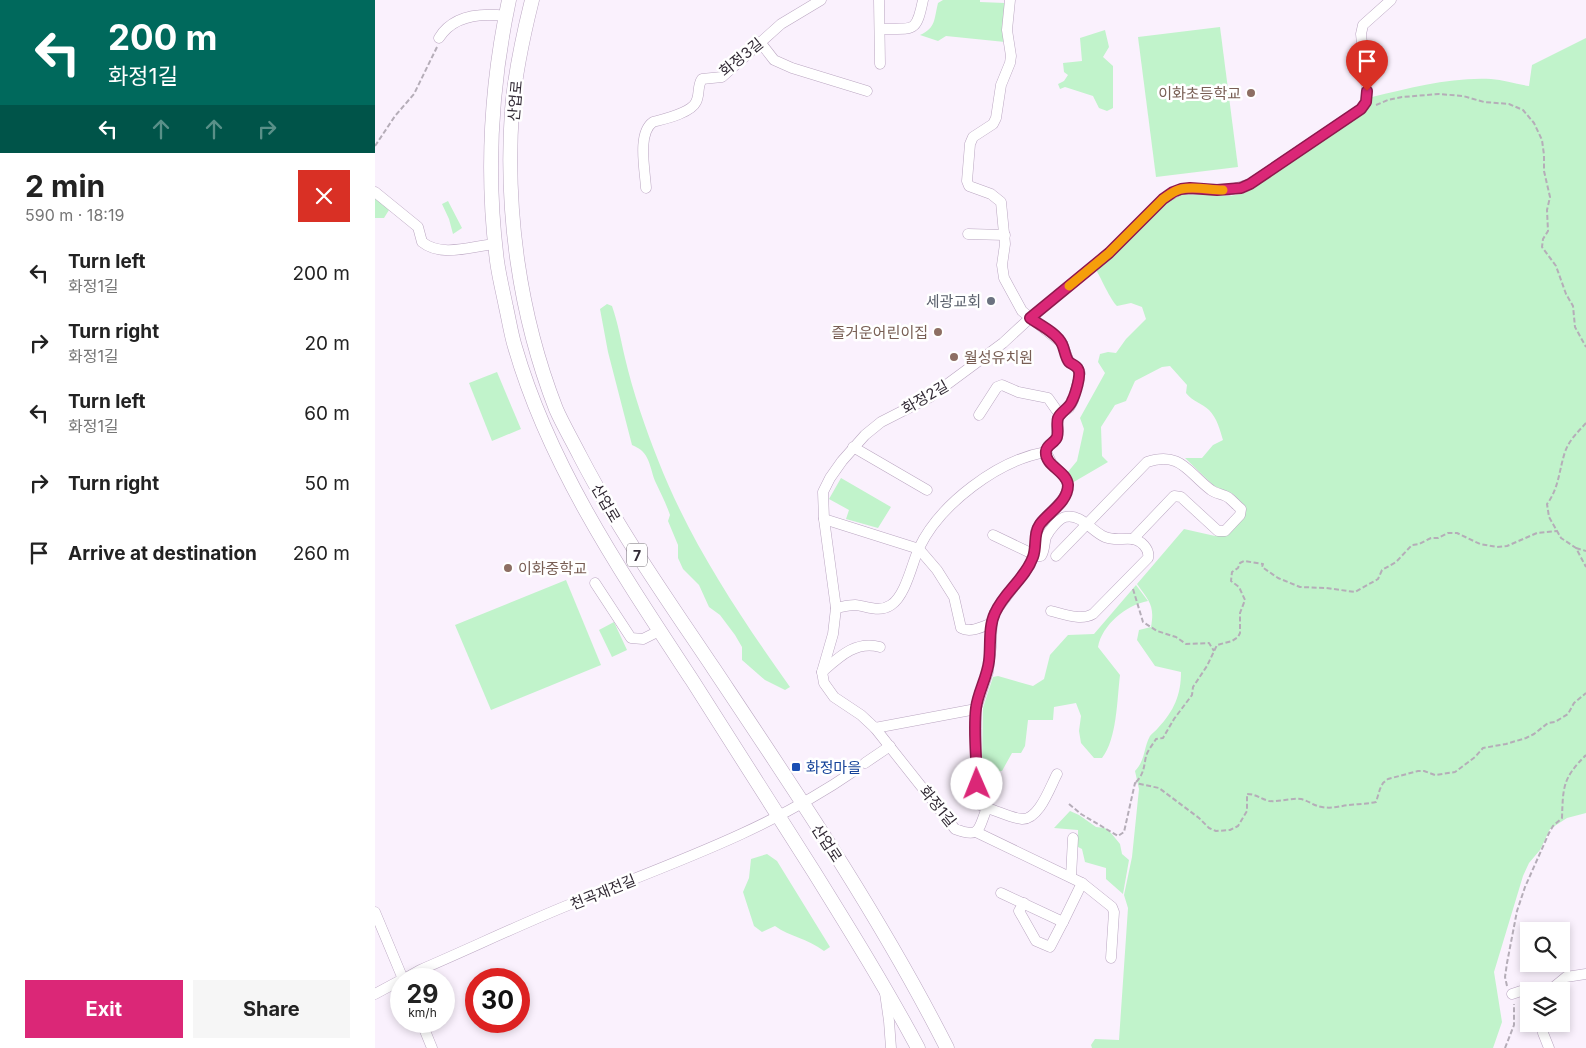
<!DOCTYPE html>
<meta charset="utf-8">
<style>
body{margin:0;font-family:Inter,"Noto Sans KR",sans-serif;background:#f6f6f6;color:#222;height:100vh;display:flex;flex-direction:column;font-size:19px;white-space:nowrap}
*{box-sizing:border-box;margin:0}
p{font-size:16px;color:#767676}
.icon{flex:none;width:28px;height:28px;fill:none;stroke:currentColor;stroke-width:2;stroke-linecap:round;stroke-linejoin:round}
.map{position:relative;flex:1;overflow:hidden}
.panel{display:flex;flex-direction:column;background:#fff;width:375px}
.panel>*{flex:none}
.guide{background:#00695c;color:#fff;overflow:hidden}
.tools{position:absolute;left:1145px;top:922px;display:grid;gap:10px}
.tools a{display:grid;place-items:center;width:50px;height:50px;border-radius:0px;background:#fff;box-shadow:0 2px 8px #0003;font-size:25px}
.speed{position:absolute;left:15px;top:968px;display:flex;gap:10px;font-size:25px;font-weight:700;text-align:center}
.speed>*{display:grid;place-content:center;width:65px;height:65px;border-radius:50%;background:#fff;box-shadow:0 2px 8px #0003;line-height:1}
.speed small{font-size:12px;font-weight:400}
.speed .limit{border:8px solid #d22;background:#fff;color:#111}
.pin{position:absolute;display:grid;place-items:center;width:42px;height:42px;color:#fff;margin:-51px -21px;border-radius:50% 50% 50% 0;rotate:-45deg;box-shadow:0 0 5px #0007}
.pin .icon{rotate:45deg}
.me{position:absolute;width:55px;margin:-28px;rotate:359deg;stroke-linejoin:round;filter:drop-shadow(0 0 4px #0008)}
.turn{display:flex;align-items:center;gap:18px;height:105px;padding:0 25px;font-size:22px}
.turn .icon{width:65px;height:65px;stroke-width:2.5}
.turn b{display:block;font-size:35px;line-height:42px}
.lanes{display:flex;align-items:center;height:48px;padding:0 25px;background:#0003;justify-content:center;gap:25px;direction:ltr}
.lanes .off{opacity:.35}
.round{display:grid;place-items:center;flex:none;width:52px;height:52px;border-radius:0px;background:#f6f6f6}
.overview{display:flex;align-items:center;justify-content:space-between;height:85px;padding:0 25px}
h1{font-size:30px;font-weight:700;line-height:38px}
.button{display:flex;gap:10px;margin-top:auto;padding:10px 25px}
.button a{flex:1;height:58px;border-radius:0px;background:#db2777;color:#fff;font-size:20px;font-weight:700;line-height:58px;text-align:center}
.button a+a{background:#f6f6f6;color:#222}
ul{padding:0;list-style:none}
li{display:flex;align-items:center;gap:15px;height:70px;padding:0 25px}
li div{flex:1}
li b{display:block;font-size:19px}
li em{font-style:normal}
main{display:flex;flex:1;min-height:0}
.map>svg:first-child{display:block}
</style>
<main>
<section class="panel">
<div class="guide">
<div class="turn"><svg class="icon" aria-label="left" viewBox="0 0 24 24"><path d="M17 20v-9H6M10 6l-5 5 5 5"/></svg><div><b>200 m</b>화정1길</div></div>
<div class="lanes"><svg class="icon" aria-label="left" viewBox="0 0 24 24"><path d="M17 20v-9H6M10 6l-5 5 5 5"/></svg><svg class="icon off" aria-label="ahead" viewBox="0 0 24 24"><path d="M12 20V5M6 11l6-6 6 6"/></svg><svg class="icon off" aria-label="ahead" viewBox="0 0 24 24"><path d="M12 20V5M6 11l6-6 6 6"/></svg><svg class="icon off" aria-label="right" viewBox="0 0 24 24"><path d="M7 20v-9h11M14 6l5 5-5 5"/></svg></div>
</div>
<div class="overview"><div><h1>2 min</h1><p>590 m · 18:19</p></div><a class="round" style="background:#d93025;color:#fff"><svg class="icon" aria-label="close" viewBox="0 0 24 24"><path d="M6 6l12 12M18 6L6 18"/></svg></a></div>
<ul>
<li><svg class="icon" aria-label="left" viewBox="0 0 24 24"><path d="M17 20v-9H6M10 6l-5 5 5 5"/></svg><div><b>Turn left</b><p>화정1길</p></div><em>200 m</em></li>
<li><svg class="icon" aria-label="right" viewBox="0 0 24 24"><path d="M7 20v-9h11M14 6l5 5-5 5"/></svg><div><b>Turn right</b><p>화정1길</p></div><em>20 m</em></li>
<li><svg class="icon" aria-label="left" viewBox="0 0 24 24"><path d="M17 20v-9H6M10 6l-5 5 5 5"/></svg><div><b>Turn left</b><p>화정1길</p></div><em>60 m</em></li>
<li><svg class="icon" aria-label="right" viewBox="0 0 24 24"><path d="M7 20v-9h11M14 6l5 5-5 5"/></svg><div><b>Turn right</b></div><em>50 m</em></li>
<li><svg class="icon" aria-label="arrive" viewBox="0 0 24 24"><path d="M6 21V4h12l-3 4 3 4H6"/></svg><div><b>Arrive at destination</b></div><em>260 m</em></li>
</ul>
<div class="button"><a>Exit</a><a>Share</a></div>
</section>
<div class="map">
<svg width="1211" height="1048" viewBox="0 0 1211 1048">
<rect width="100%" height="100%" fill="#faf1fd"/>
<!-- green -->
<g fill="#c1f3cb">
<path d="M568,0h37v2l25,1v39l-59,-6 -8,5 -18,-6c16,-7 14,-16 18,-32z"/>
<path d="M845,27l18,140 -82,10 -18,-140z"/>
<path d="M730,30l4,17 -6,10 10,9v42l-6,3 -8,-3 -6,-12 -28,-9 -5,2 -2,-5 6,-3 4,-6 -4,-3 -1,-9 19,-2 -2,-23z"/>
<path d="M1211,38v775l-19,5 -17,11 -10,21 -11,13 -6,13 -29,96 8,50 -9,26h-401l-1,-3 4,-6 24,1 9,-132 -4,-13 8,-38 7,-68 -4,-18c11,-12 8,-22 15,-35 2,-3 6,-5 8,-8 16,-17 23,-33 23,-56l-26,-6 -18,-26 2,-10 12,-3c4,-22 -2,-26 -14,-43l47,-55 31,7h12l18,-20v-8l-12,-14 -19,-8 -29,-28h17l11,-13 10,-5c-3,-10 -6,-22 -14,-30 -7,-7 -16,-8 -23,-17l1,-8 -17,-19 -8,1 -27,14 -9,20 -11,4 -14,22 1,29 6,6 -36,21 -5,-10 10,-12 7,-32 -4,-11 25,-45 -7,-11 2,-8 8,-2 8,1 10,-14 20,-20 -4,-12 -11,-4 -14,3c-6,-5 -17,-30 -22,-38l42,-35 29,-31 16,-9 48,3 15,-3 95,-64 30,-26 2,-6c38,-9 79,-20 119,-18 12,1 25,5 38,7l3,-21z"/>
<path d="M0,197l14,13 -5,8h-9z"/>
<path d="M73,201l14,27 -9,6 -4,-15 -7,-15z"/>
<path d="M232,304l5,2c6,17 9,35 13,52 8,34 20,69 33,102 32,82 81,155 132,227l-5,3 -20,-10 -23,-20v-13l-7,-12 -15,-20 -11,-8 -10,-22 -16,-16 -5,-11v-13l-10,-24 2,-6c-4,-12 -10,-23 -15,-34 -6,-16 -5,-29 -23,-36l-24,-93 -8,-43z"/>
<path d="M122,372l24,57 -29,12 -23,-58z"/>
<path d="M466,478l50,29 -13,21 -32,-9 3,-9 -20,-11z"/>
<path d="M191,580l35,85 -110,45 -36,-85z"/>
<path d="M761,585l12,16c-22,4 -46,24 -50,46l22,28c-3,25 -3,64 -18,83h-8l-13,-15 -2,-12 2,-15 -5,-13 -22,4 -1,13h-25l-3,26 -4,7h-9l-10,18 -17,1 -3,-6 1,-58 10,-31 5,-1 35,10 11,-7 6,-24 18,-20 26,-1z"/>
<path d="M239,622l13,28 -15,7 -13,-27z"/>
<path d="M695,811l9,4 17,12 9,1 6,5 9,11 2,10 7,6 -6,34 -17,-15v-11l-21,-6 -3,-13 -4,-2v-17l-24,-2z"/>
<path d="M392,854l10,7 53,86 -6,4c-17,-13 -34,-14 -49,-25l-13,6 -8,-6 -11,-34 6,-14 2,-19z"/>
</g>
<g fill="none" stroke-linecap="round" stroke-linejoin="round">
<!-- minor casing -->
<g stroke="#baa6c1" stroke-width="11">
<g id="minor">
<path d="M504,0l1,64"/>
<path d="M635,0l-3,30 4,26 -1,7 -9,22 -5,33 -3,6 -20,13 -3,7 -3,37 2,5 22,8 10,8 4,42 -3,21 2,13 18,33 40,32 7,19 9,6 2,5 -7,28 -4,7 -6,4 -5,6 -2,21 -8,7 -2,6 6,12 13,13 3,7 -1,7 -4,8 -23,25 -4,7v17l-6,17 -35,47 -3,11 -1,24 -3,25 -12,37 1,89 3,7 7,3c-9,21 -6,31 -32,21l-80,-101 -14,-13 -27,-18 -10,-14 -2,-11 11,-38 3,-26 -12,-89 -1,-27 7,-14 12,-17 23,-26 16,-13 49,-25 73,-54 27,-25 79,-65 54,-54 18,-10 48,1 21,-6 111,-75 5,-7 1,-11 -6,-57 2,-9 28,-25"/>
<path d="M505,29c33,-1 36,6 43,-29"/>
<path d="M64,38c14,-23 43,-25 67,-22"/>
<path d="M385,42l14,18 18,8 75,23"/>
<path d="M271,188c-1,-18 -9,-55 7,-66 11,-3 38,-9 43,-20 4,-7 1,-16 6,-23l20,-2 59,-53 40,-24"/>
<path d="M0,192l43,35 4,15c20,16 50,4 73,2"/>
<path d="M593,234l37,1"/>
<path d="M604,415l18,-28 5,-2 16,7 30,6 12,17"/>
<path d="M478,447l74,43"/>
<path d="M449,519l95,30 18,21 17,27 7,31c9,5 21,-1 31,-5"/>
<path d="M618,535l44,21h4c4,-6 3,-13 5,-19 3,-6 12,-18 19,-20 16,-4 27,15 40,20 10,4 18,1 27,2 9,1 18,10 16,19l-55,56c-12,7 -29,0 -42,-3"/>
<path d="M681,556l91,-94c34,-11 41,11 64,28 5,4 13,4 18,8 4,3 8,8 12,11l-1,6 -15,16h-7l-37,-34 -7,-1 -41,43"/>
<path d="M220,583l36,55 12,1 16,-8"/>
<path d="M461,608c6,-1 12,-3 19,-3 12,1 24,8 36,0 15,-10 21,-42 28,-57 21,-44 79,-88 127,-96"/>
<path d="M447,672c17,-15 34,-32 58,-25"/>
<path d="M500,728l101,-19"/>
<path d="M490,763l25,-17"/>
<path d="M612,808c11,3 24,10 35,11 17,1 28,-32 35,-45"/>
<path d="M601,832l106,51 30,24 2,5 -3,46"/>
<path d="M696,877l2,-39"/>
<path d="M626,893l62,29 19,-39"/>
<path d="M649,903l-5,8 17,30 14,6 13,-25"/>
<path d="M0,912l28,67"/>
<path d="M29,979l16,-9c49,-21 97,-44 146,-64 98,-40 200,-74 288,-135"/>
<path d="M1174,991l17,-14 20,-3"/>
<path d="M510,993l4,28 2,27"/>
<path d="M0,994l26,-14"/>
<path d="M1137,994l9,-3 8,3"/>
<path d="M46,1021l11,27"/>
<path d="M1168,1024v9l6,15"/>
</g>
</g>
<!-- major casing -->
<g stroke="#baa6c1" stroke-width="15">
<g id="major">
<path d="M134,0c-18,85 -23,175 -12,261 2,15 6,31 9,46 3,13 5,27 9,40 35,121 108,228 177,333 41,64 82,128 122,192 36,58 72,116 104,176"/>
<path d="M157,0c-9,36 -17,72 -20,110 -7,100 7,204 44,299 7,16 16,31 24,47 39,75 87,143 134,213 82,123 166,247 233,379"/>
</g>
</g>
<!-- path -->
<g stroke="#b5adb8" stroke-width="2" stroke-dasharray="5 2.5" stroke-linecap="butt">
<path d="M1001,105l12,-5 14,-3 37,-3 24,2 21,6 25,2 14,6 11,13 8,17 2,15v16l6,26 -3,13 1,21 -5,8 -1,8 14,19 10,28 7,12 2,21 11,20"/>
<path d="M0,146l20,-30 19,-22 23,-47"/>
<path d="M1211,423c-8,9 -17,17 -21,29 -6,18 -6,36 -18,52l2,13 12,21 15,10 10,19"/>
<path d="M1201,548l10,3"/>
<path d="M758,589l10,33 14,9 19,6 10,7 23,-1 5,8"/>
<path d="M761,782c8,-8 8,-16 10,-26 2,-6 7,-12 10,-17l7,-1 11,-19 18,-24 1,-8 14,-21 10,-21 15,-4 6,-4 2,-4v-20l5,-13 -6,-13 -8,-6 1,-9 6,-4 2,-5 4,-2 19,3 -1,3 16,11 22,9 26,1 29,4 23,-13 4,-9 14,-8 16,-17 7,-1 12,-6h7l10,-5h9l23,11 17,3 10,-1 30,-13 20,-2"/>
<path d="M694,804l12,10 37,22 6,-4 11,-49 24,5 40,30 10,10 7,3 14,-1 8,-4 9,-15v-17c9,0 14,5 22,7 11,1 21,-3 32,-2 8,2 13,7 21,8 10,2 18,-1 27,-2 9,-1 18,-1 27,-3l4,-13 3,-6 5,-4 30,-8h6l11,4 20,-3 20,-15 8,-9 23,-4 20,-6 8,-4 14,-11 7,-1 13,-8 6,-11 12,-10"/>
<path d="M1132,986l-2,-9 2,-14 10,-52 8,-24 24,-54 4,-7 9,-8c1,-32 1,-40 24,-63"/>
<path d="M1130,1048l9,-23v-21"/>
</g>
<!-- minor -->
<use href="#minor" stroke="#fff" stroke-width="10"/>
<!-- major -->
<use href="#major" stroke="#fff" stroke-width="14"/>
</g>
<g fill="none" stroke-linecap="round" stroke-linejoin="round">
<!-- route casing -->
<g stroke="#8e194d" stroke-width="12">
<path id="route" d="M602,784c0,-24 -4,-52 -1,-76 2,-16 11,-30 13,-47 2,-15 -1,-34 6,-48 9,-21 30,-34 38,-56 4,-11 0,-23 7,-33 9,-12 28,-22 28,-39 -1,-14 -24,-19 -22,-34 1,-7 9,-8 11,-14 2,-6 -1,-13 1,-19 3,-7 11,-9 14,-17 3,-6 10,-27 6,-32 -2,-4 -7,-5 -9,-7 -4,-5 -4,-12 -7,-18 -5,-11 -22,-19 -32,-26l79,-65 54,-54 10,-7 8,-3 9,-1 27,2 24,-2 9,-4 111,-75 5,-7 1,-11"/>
</g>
<!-- route -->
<use href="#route" stroke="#db2777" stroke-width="9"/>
<!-- slow -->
<path stroke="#f59e0b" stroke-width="9" d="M694,286l40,-33 54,-54c6,-4 12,-9 18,-10 13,-3 29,1 42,1"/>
</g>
<!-- markers -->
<g fill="#8d6e63" stroke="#fff" stroke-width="2">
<circle cx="876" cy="93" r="5"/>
<circle cx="563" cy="332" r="5"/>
<circle cx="579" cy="357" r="5"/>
<circle cx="133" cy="568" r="5"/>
</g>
<circle fill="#6b7280" stroke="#fff" stroke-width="2" cx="616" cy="301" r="5"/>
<rect fill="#1a4fb4" stroke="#fff" stroke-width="2" x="416" y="762" width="10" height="10" rx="2.5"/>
<g text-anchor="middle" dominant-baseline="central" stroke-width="5" stroke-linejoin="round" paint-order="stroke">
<!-- shield labels -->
<rect fill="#fff" stroke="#6e6870" stroke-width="1" x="252" y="543.5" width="20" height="23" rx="4"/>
<g font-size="14" font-weight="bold" fill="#302833">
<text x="262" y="555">7</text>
</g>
<!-- street labels -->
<g font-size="15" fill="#302833" stroke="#fff">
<text transform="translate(366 57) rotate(-39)">화정3길</text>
<text transform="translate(140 101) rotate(-85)">산업로</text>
<text transform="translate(550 397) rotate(-30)">화정2길</text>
<text transform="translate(231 503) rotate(60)">산업로</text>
<text transform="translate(563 806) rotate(51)">화정1길</text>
<text transform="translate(452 843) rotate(57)">산업로</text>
<text transform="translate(228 892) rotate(-22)">천곡재전길</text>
</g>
<!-- education labels -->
<g font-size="15" fill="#785e54" stroke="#fff" text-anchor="end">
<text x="866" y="93">이화초등학교</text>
<text x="553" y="332">즐거운어린이집</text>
<text x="589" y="357" text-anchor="start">월성유치원</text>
<text x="143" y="568" text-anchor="start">이화중학교</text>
</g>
<!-- worship labels -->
<g font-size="15" fill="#5b616d" stroke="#fff" text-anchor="end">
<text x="606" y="301">세광교회</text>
</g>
<!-- transit labels -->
<g font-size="15" fill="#164399" stroke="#fff" text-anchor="start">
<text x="431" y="767">화정마을</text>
</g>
</g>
</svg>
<div class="tools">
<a><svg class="icon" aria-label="search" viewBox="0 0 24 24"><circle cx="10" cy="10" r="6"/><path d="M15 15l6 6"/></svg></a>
<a><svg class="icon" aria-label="layers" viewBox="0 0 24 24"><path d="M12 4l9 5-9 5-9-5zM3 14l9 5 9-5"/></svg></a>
</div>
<div class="speed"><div>29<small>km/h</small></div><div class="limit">30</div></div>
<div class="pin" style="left:992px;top:91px;background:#d93025"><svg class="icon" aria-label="arrive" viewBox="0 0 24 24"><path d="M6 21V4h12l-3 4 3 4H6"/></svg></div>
<svg class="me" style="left:602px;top:784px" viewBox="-20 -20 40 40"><circle r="19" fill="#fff"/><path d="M0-13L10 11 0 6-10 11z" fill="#db2777"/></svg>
</div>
</main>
